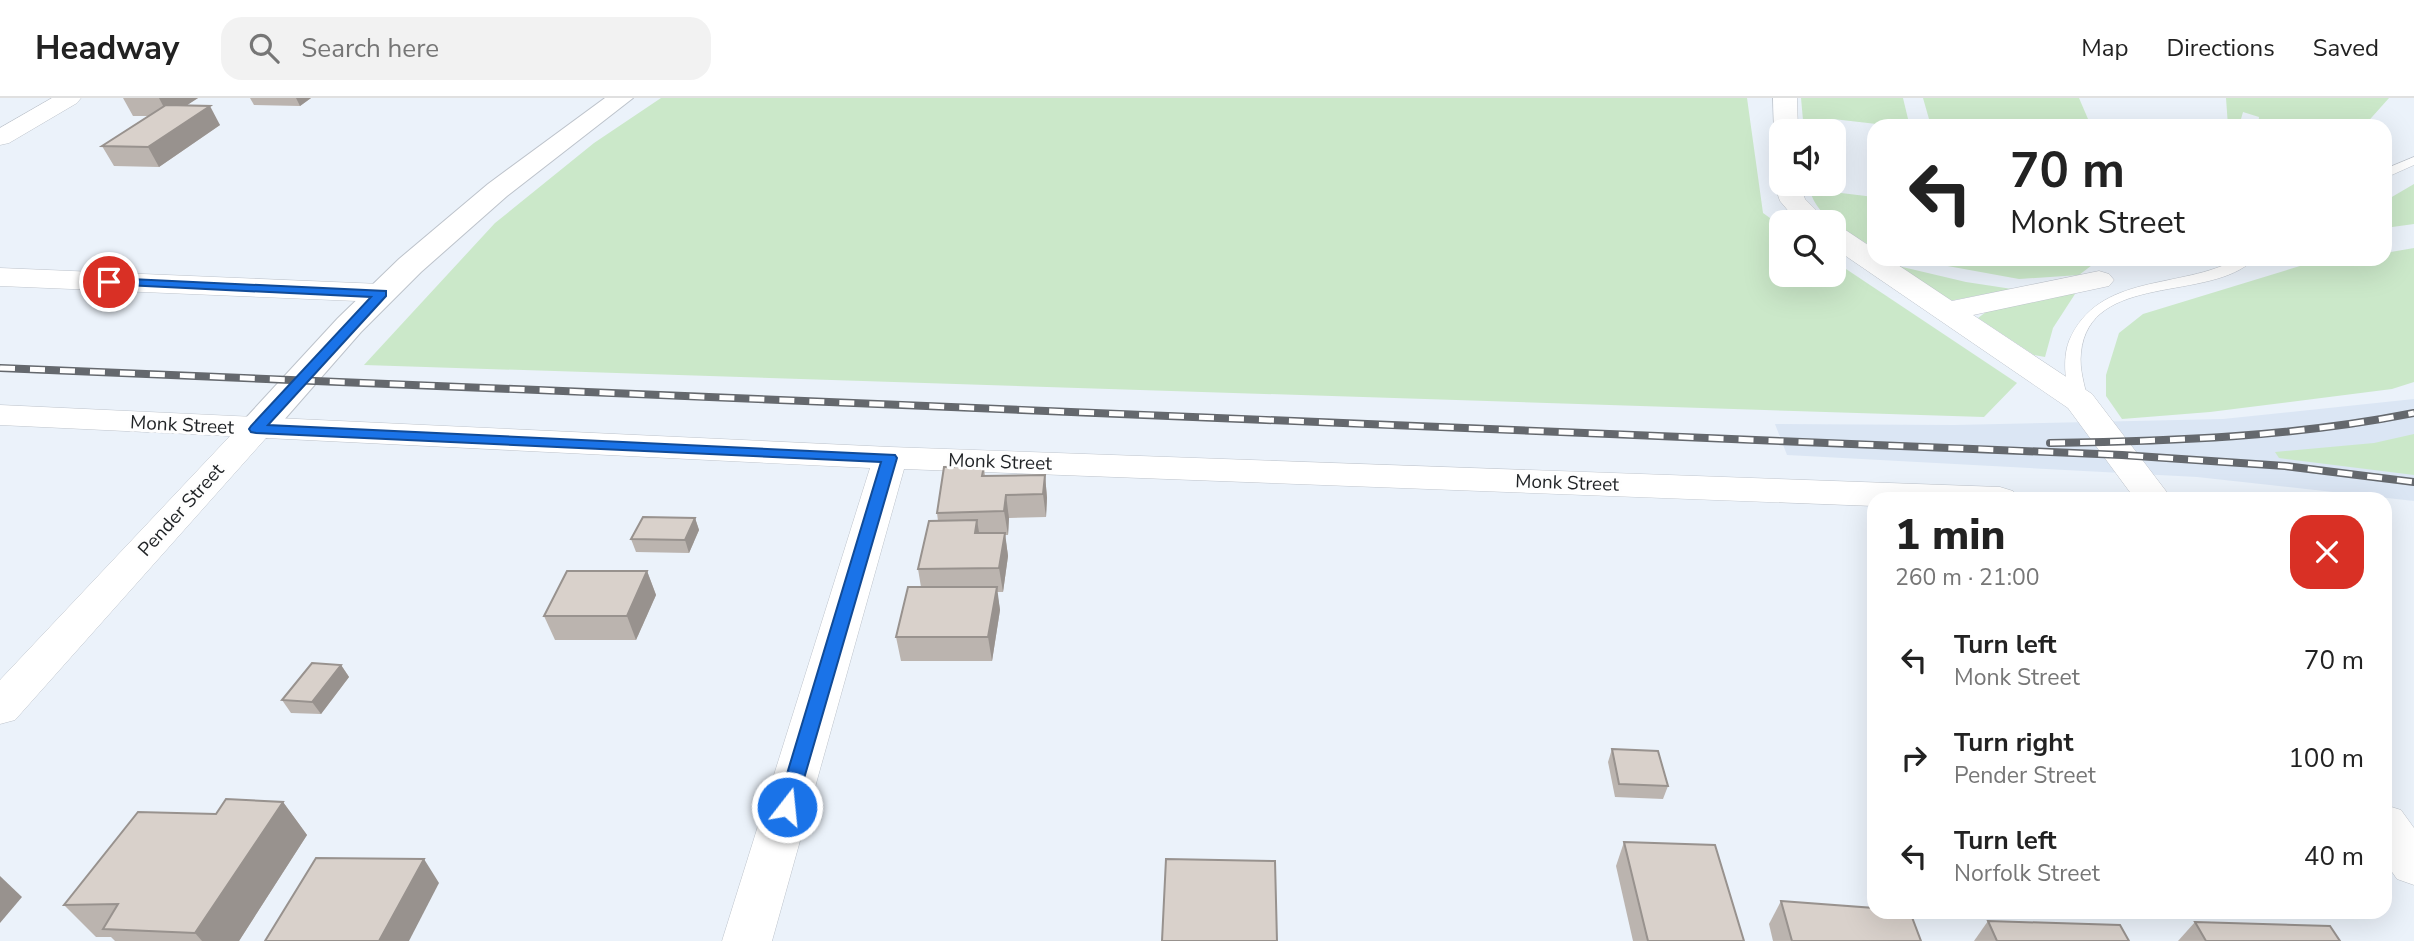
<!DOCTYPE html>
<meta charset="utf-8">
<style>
body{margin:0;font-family:"Nunito Sans",sans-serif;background:#f2f2f2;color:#222;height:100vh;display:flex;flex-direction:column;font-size:26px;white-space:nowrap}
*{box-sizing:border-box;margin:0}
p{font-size:23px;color:#767676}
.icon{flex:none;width:38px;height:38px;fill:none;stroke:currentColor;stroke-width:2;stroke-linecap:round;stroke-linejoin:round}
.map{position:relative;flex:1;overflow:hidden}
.side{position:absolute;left:1867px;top:394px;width:525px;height:427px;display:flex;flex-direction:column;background:#fff;border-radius:21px;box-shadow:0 7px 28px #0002}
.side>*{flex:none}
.banner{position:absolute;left:1867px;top:21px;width:525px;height:147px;border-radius:21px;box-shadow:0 7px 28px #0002;background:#fff;color:#222;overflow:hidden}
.buttons{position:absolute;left:1769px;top:21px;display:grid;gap:14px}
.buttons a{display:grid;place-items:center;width:77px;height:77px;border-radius:14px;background:#fff;box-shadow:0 7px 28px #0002;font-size:35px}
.pin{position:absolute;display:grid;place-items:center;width:60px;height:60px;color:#fff;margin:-30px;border:4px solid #fff;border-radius:50%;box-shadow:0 2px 7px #0007}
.me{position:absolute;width:77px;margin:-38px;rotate:16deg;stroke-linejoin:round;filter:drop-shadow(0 0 5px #0008)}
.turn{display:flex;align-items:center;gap:24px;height:147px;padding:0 28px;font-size:32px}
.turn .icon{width:91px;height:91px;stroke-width:2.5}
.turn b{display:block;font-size:49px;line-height:60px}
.round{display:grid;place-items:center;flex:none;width:74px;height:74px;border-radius:21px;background:#f2f2f2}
.summary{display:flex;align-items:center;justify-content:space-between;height:119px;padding:0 28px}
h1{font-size:42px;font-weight:800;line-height:52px}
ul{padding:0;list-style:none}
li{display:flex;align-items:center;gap:21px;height:98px;padding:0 28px}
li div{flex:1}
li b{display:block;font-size:26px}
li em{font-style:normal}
header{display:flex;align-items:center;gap:42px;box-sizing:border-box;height:98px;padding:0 35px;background:#fff;border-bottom:2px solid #e0e0e0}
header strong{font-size:33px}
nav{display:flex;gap:38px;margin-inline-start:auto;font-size:24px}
.search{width:490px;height:63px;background:#f2f2f2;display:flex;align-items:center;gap:18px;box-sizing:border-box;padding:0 24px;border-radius:21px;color:#767676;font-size:26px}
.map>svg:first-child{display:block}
</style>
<header>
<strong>Headway</strong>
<div class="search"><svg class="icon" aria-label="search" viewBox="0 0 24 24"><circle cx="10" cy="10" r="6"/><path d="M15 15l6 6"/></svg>Search here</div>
<nav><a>Map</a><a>Directions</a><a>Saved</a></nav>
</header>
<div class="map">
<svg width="2414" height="843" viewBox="0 0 2414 843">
<rect width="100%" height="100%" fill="#ebf2fa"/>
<!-- built -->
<path fill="#dbe6f4" d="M2414,301v102l-217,-24 -410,-22 -12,-31 179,1 269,-6z"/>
<!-- green -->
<g fill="#cbe8c9">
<path d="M661,0h1086l16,115 18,13 1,49h52v-14l183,122 -33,34 -1620,-52 131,-142 99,-80z"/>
<path d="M1801,0h102l6,25 19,3h-34l-61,-7 1,12h-30z"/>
<path d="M1923,0h156l12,28h-160z"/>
<path d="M2226,0h163l-25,28h-106l1,-9 -16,-5 -4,14h-11z"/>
<path d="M1834,36l7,59 33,4v49h-4c-24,-17 -58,-30 -61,-62h25z"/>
<path d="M2414,86v40l-29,4v-27z"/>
<path d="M2414,150v134l-22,7 -182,23 -88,7 -16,-23v-21l13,-42 24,-19 157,-48 48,-7h37v-6z"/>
<path d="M1909,161h191l-21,16 -60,4z"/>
<path d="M1894,167l72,17 46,7 -63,12z"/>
<path d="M2058,196h17l-22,34 -8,29 -11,-2 -56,-37 12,-9z"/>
<path d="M2414,336v41l-135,-17 -4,-6 99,-9z"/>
</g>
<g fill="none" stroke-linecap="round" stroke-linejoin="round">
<!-- lane casing -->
<g stroke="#bdc3cb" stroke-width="1">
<g id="lane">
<path d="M2414,59v8l-29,13v-9z"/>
<path d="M2237,161h17c-43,44 -165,12 -173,94 -2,16 4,33 7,48l-2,3h-12c-9,-16 -12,-45 -5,-63 29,-69 112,-51 168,-82z"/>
</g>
</g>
<!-- street casing -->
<g stroke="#bdc3cb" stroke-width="1">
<g id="street">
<path d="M52,0h29l-4,5 -68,40 -9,2v-17z"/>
<path d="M1773,0h24l1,33h-16v6l-5,-1 -3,-5z"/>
<path d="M1778,80h4v6h18l5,15 23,23 -32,-2 -16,-19 -6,-17z"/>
<path d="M1834,129l10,2 30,20v10h15l63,42 147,-30 10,3 5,6 -5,6 -136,29 119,79 80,105h-37l-67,-91 -234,-160z"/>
<path d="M0,170l381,16 10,3 5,6 -5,6 -10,3 -381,-16z"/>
<path d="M0,307l890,42 1110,40 13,4 5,8h-144v7l-970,-37 -132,472h-50l148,-473 -604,-30 -251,282 -15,4v-44l230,-244 -230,-11z"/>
<path d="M2385,707l16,5 13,18v57l-17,-6 -12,-17z"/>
</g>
</g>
<!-- secondary casing -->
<g stroke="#bdc3cb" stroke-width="2">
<path id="secondary" d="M605,0h28l-126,98 -86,76 -60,60 -92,105 -13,3 -13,-3 -5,-8 5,-8 95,-103 61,-59 89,-75z"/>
</g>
<!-- lane -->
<use href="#lane" fill="#fff" fill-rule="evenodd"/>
<!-- street -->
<use href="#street" fill="#fff" fill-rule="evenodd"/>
<!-- secondary -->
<use href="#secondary" fill="#fff" fill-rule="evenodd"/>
<!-- rail casing -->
<g stroke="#64686d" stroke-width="8">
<g id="rail">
<path d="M0,270l2122,87 163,11 129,16"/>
<path d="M2050,345c123,-2 243,-6 364,-30"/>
</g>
</g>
<!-- rail -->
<use href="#rail" stroke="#fefefe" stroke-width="5" stroke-dasharray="15" stroke-linecap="butt"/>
</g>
<!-- wall -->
<g fill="#bbb4af">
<path d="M123,0h75l-11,7 33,20 -61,42 -45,-1 -12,-20 46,-30h-15z"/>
<path d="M250,0h61l-11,8 -46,-1z"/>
<path d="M984,368l1,10 60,-1 2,23 -1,19 -37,1 -1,17h-3l3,21 -5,36h-6l3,18 -8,51h-91l-5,-24 25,-50 -3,-18 20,-48 -1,-8z"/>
<path d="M695,420l4,12 -10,23 -53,-1 -5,-13z"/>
<path d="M647,473l9,24 -20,45h-81l-11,-24z"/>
<path d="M341,567l8,12 -28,37 -30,-1 -9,-13z"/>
<path d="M1612,651l56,37 -5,13 -48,-2 -7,-35z"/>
<path d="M283,704l24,33 -68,106h-124l-4,-4h-15l-32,-32 152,-91z"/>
<path d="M1624,744l120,99h-111l-17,-75z"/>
<path d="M1781,803l140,40h-148l-4,-17z"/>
<path d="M1988,823l141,20h-155z"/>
<path d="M2195,824l145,19h-162z"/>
</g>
<!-- shaded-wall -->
<g fill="#98928e">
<path d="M159,0h39l-29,19z"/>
<path d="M296,0h15l-11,8z"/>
<path d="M210,8l10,19 -61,42 -11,-20z"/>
<path d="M1045,377l2,23 -1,19 -3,-23z"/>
<path d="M1006,397l3,23 -1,17 -4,-24z"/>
<path d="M695,420l4,12 -10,23 -4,-13z"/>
<path d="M977,422l4,24 -6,-11z"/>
<path d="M1005,435l3,23 -5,36 -4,-24z"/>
<path d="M647,473l9,24 -20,45 -9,-24z"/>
<path d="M997,489l3,23 -8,51 -4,-24z"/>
<path d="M341,567l8,12 -28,37 -9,-12z"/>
<path d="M283,704l24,33 -68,106h-37l-7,-8z"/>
<path d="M424,761l15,24 -30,58h-30z"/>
<path d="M0,778l22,21 -22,26z"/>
</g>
<!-- building -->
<g fill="#d9d1cb" stroke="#98928e" stroke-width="2">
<path d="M166,7l44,1 -62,41 -46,-1z"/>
<path d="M984,368l-2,10 63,-1 -2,19 -37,1 -2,16 -67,2 7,-46z"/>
<path d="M643,419l52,1 -10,22 -54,-1z"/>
<path d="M977,422l-2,13h30l-6,35 -81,1 11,-48z"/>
<path d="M567,473h80l-20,45h-83z"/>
<path d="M908,489h89l-9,50h-92z"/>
<path d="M312,565l29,2 -29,37 -30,-2z"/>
<path d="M1612,651l46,2 10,35 -49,-2z"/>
<path d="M226,701l57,3 -88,131 -92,-4 15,-25 -54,1 74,-93 78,2z"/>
<path d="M1624,744l91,3 29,96h-96z"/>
<path d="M316,760l108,1 -45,82h-114z"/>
<path d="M1166,761l109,2 2,80h-115z"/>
<path d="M1781,803l93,7v4h36l11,29h-129z"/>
<path d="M1988,823l132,4 9,16h-132z"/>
<path d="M2195,824l135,4 10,15h-134z"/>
</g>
<!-- route -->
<path fill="#1a73e8" stroke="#114b97" stroke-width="2" d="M109,180l277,13v5l-118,129 627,30 2,3 -103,355 -7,2 -7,-2 -3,-6 104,-345 -625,-29 -5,-1 -2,-3 2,-3 120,-129 -266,-13 -2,-2z"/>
<g text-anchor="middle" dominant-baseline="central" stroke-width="6" stroke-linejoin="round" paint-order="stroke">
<!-- street labels -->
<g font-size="19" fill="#1f2225" stroke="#fefefe">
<text transform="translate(182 327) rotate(3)">Monk Street</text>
<text transform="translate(1000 364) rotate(2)">Monk Street</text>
<text transform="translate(1567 385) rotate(2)">Monk Street</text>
<text transform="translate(181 412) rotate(-48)">Pender Street</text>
</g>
</g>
</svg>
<div class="buttons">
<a><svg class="icon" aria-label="sound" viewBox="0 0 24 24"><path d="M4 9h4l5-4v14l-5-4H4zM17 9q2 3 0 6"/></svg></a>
<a><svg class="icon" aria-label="search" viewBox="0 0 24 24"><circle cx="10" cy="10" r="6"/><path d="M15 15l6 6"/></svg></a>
</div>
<div class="pin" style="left:109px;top:184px;background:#d93025"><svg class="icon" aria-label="arrive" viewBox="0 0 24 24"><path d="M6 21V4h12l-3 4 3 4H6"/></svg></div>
<svg class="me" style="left:787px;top:709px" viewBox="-20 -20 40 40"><circle r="17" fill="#1a73e8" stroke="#fff" stroke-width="3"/><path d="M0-11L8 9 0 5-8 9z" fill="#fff"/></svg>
<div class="banner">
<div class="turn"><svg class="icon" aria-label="left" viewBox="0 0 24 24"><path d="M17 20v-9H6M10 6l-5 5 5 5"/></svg><div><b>70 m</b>Monk Street</div></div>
</div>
<section class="side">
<div class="summary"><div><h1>1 min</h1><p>260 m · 21:00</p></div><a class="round" style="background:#d93025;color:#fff"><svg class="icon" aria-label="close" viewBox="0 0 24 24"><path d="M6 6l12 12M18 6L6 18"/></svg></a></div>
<ul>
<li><svg class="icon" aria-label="left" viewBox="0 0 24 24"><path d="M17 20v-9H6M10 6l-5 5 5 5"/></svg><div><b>Turn left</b><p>Monk Street</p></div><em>70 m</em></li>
<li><svg class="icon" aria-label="right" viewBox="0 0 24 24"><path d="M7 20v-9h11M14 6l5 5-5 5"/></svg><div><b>Turn right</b><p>Pender Street</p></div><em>100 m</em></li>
<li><svg class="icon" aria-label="left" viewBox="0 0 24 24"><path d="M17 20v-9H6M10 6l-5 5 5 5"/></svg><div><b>Turn left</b><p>Norfolk Street</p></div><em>40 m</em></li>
</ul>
</section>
</div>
